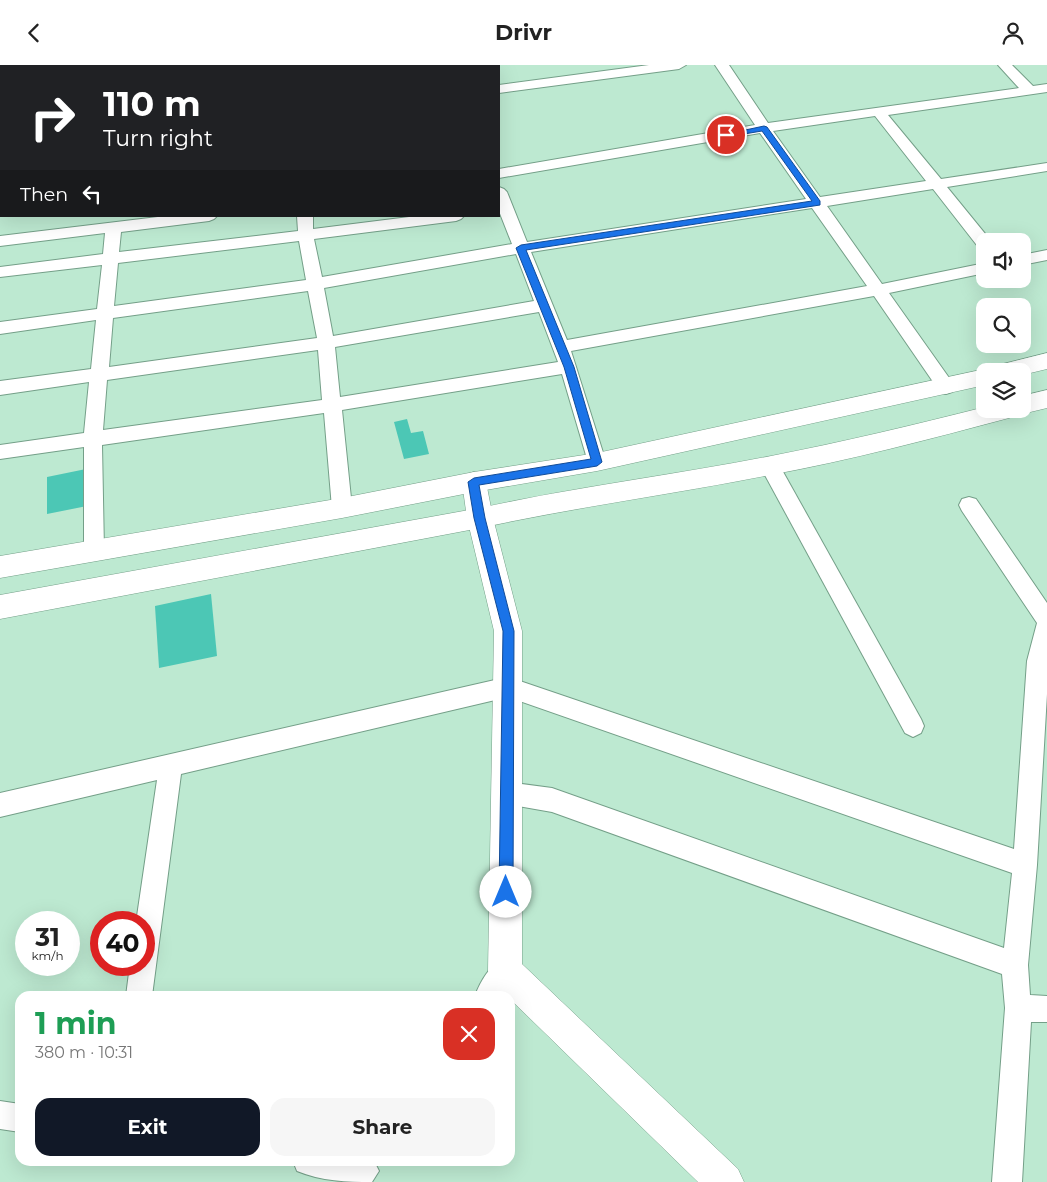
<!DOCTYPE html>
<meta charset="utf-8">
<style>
body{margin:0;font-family:Montserrat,sans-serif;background:#f6f6f6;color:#222;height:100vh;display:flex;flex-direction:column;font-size:19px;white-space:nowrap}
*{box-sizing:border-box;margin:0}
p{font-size:16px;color:#767676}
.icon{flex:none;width:28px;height:28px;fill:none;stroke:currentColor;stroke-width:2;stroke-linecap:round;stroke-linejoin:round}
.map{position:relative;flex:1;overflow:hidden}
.drawer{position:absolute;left:15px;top:926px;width:500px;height:175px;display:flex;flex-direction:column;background:#fff;border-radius:15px;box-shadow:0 5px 20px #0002}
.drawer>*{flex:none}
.banner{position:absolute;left:0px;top:0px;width:500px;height:152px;box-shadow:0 5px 20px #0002;background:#202124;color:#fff;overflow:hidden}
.tools{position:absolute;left:976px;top:168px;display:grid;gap:10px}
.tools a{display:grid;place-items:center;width:55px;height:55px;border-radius:10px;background:#fff;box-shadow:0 5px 20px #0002;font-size:25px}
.speed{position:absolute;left:15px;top:846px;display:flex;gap:10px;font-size:25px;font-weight:700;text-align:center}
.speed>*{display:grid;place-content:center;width:65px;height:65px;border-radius:50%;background:#fff;box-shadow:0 5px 20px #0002;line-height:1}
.speed small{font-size:12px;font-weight:400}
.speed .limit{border:8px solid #d22;background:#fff;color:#111}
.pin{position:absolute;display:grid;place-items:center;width:42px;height:42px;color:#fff;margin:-21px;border:2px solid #fff;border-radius:50%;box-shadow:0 1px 5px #0007}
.me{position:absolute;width:55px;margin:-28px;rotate:0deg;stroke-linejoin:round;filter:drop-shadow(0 0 4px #0008)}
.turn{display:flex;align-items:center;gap:18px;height:105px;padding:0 20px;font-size:22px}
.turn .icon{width:65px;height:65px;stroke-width:2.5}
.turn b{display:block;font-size:35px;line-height:42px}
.then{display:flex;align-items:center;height:48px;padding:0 20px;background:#0003;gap:10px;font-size:19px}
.round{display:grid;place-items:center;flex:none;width:52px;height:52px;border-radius:15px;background:#f6f6f6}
.headline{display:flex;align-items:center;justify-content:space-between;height:85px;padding:0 20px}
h1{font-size:30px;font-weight:700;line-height:38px;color:#1e9e55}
.primary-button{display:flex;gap:10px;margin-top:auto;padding:10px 20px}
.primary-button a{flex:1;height:58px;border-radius:15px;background:#111827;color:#fff;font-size:20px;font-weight:700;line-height:58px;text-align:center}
.primary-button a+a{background:#f6f6f6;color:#222}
header{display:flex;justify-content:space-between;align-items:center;height:65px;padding:0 20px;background:#fff;font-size:22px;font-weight:700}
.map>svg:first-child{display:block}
</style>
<header><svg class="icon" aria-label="back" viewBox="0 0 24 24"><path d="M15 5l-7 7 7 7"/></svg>Drivr<svg class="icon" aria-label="person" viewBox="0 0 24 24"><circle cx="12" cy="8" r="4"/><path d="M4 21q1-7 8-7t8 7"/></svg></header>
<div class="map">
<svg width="1047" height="1117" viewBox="0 0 1047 1117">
<rect width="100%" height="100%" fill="#bde9d1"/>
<!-- building -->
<g fill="#4cc7b5">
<path d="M407,354l4,14 12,-2 6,23 -25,5 -10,-37z"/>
<path d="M86,404l1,37 -40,8v-37z"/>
<path d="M211,529l6,62 -58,12 -4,-62z"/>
</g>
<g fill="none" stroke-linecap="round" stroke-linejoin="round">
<!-- minor casing -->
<g stroke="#749f88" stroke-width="2">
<g id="minor">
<path d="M159,0h14v1h-13z"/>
<path d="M283,0h14v1h-13z"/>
<path d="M443,0h14l1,1h-14z"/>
<path d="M649,0h37l-7,4 -180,24v-8z"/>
<path d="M715,0h14l39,58 251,-35 -21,-23h14l21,21 14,-2v8l-159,23 53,64 106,-16v8l-100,16 44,54h-6v8l-6,-1 -46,-59 -106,17 55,78 103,-21v10l-96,20 63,89 3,5 -3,5 -6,2 -6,-2 -66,-96 -303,55 35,111 -2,5 -7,2 -7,-2 -2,-5 -26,-88 -220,36 10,98 -3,6 -7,2 -7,-2 -3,-6 -8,-95 -222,32 2,106 -3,6 -7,2 -7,-2 -3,-6v-104l-84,12v-14l84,-12 5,-51 -89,13v-14l91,-12 5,-49 -96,14v-12l97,-13 5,-44 -102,12v-10l103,-13 2,-21 -105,13v-10l166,-20h51l-3,3 -5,2 -88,11 -2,20 179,-21 -1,-15h16v13l104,-13h47l-3,3 -5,2 -142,18 8,38 190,-33 -13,-33v-24l5,2 3,3 20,50 279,-43 -46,-66 -261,45v-9l256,-44zM875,51l51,65 -106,16 -47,-66zM812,143l55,78 -300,54 -36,-88zM299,176l7,39 -192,26 4,-43zM516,189l18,47 -201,35 -9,-48zM308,226l9,47 -208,29 4,-49zM539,247l19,50 -218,35 -5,-50zM318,285l4,50 -219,30 4,-50z"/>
<rect x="0" y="35" width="1" height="8"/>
<rect x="0" y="76" width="1" height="8"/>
<rect x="0" y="120" width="1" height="10"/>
<path d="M1047,185v10l-25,5v-10z"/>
<path d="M770,394l7,2 144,258 3,7 -3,7 -8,4 -8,-4 -145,-267 3,-5z"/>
<path d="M969,432l7,2 71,104v91l-10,171 -9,100 2,30 17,1v26h-16l-9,160h-30l13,-174 -3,-34 -450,-162 -45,-8 -8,-3 -4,-8 4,-8 8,-3 45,6 452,160 8,-75 -504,-176 -327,77 -29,222h-26l4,-31h14v-42h-8l21,-143 -157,37v-24l508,-116 506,172 13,-188 10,-38 -75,-112 -3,-6 3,-6z"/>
<path d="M505,893l9,4 4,9 -14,25h-29c5,-14 15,-32 30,-38z"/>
<path d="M0,1036l20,3v28l-20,-3z"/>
<path d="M293,1096h81l5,10 -7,11c-25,0 -51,-1 -75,-11z"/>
</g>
</g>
<!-- tertiary casing -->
<g stroke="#749f88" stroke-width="1">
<path id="tertiary" d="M474,407l9,3 3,7 7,36 29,113v333l216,205 6,13h-46l-188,-183v-3h-3l-14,-13 -5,-12 6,-340 -27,-113 -5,-36 3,-7z"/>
</g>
<!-- trunk casing -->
<g stroke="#749f88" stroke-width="1">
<g id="trunk">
<path d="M1047,288v16l-25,6v-4h-26l3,-6z"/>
<path d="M985,304l8,2h-8v14l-388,86 -123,21 -132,26 -342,60v-22l342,-58 132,-26 123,-19z"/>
<path d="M1047,325v18l-25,6 -3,-1 -2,2 -8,3c-79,21 -158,42 -239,57 -96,19 -194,32 -290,53l-480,91v-24l480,-87c96,-21 194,-33 291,-52 72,-14 143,-31 214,-49v2h37v-13z"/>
</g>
</g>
<!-- minor -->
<use href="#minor" fill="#fff" fill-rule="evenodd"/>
<!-- tertiary -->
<use href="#tertiary" fill="#fff" fill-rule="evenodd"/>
<!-- trunk -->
<use href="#trunk" fill="#fff" fill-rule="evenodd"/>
</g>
<!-- route -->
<path fill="#1a73e8" stroke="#114b97" d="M764,61l3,1 53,74v4l-294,45 48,117 28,95 -5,4 -118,19 6,33 29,113 -1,261 -2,5 -5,2 -5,-2 -2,-5 4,-261 -29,-113 -6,-36 6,-4 117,-19 -27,-92 -48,-119 5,-3 291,-44 -50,-70 -36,6 -4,-2z"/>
</svg>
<div class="tools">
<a><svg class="icon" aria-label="sound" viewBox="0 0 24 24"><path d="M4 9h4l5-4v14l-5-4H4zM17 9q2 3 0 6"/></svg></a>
<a><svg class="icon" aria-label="search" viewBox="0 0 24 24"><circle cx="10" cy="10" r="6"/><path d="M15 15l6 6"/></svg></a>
<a><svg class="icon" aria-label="layers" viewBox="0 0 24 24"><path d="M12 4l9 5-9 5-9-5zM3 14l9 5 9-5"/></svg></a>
</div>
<div class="speed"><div>31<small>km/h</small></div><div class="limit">40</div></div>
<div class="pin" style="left:726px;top:70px;background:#d93025"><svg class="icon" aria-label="arrive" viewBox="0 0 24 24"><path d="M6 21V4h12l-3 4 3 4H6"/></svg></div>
<svg class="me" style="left:506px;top:827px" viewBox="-20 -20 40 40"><circle r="19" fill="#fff"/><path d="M0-13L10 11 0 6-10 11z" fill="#1a73e8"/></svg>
<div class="banner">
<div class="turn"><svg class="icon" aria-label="right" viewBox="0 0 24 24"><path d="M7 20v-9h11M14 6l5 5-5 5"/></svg><div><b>110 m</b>Turn right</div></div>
<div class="then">Then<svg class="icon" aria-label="left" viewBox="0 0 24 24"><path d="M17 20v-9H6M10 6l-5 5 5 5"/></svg></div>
</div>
<section class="drawer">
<div class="headline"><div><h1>1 min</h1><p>380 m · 10:31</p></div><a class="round" style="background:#d93025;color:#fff"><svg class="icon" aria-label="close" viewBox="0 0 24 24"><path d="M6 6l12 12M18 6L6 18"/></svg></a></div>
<div class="primary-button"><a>Exit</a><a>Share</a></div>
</section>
</div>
